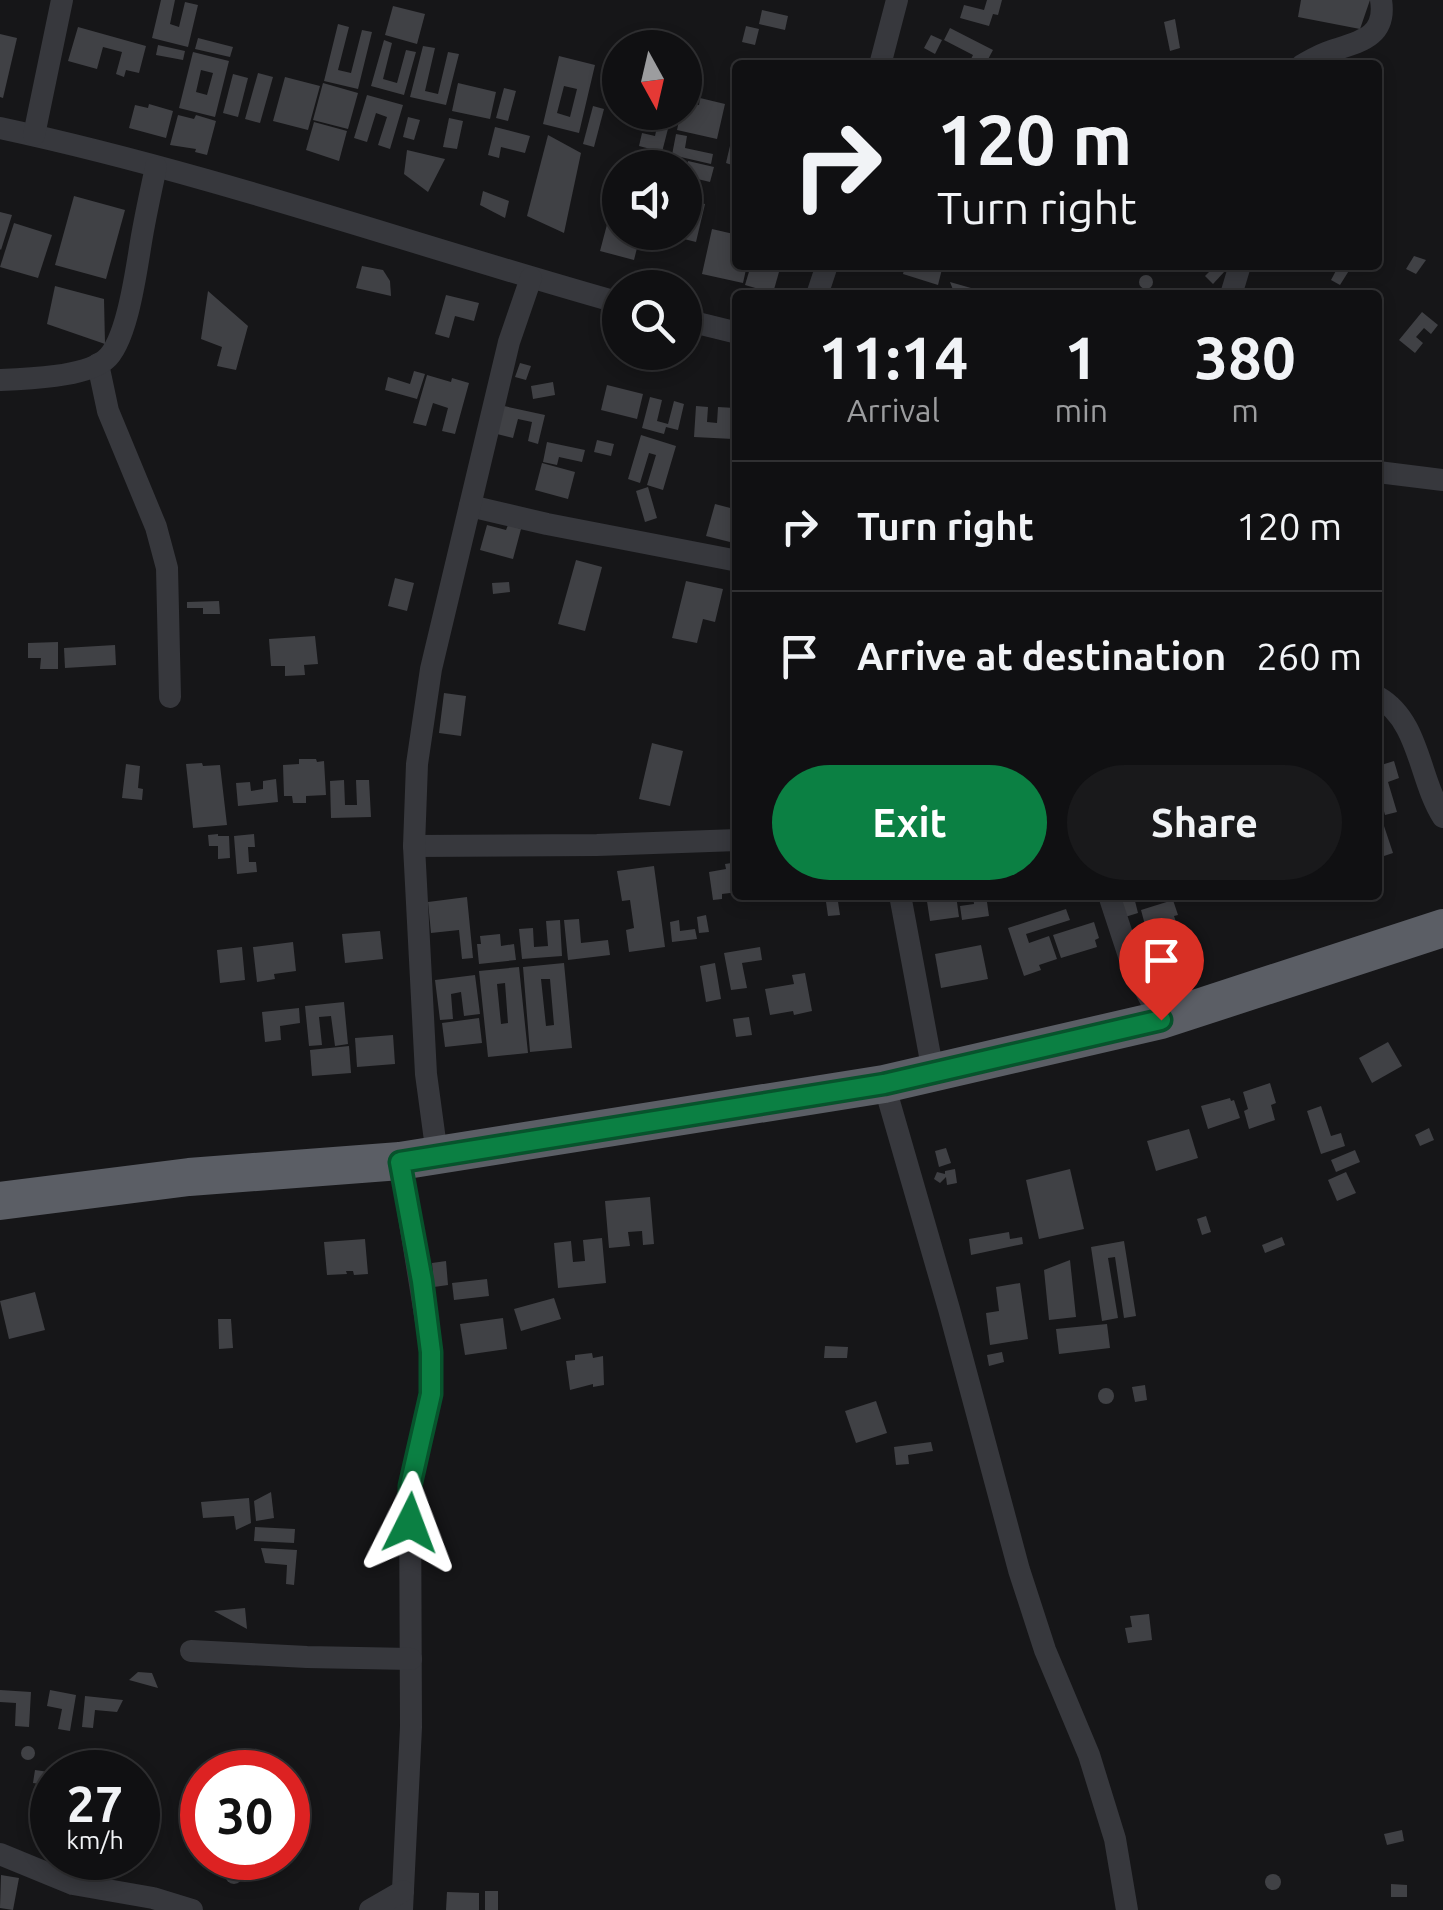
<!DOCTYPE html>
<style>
body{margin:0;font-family:Ubuntu,sans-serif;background:#19191b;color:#f1f3f6;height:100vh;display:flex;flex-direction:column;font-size:38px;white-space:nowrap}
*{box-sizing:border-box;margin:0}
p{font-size:32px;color:#9c9d9f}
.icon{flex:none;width:55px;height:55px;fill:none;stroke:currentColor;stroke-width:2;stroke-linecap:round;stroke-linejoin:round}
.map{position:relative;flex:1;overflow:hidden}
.drawer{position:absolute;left:732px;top:290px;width:650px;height:610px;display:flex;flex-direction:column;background:#101012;border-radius:10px;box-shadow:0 5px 15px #0003,0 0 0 2px #303032}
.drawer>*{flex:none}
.top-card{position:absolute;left:732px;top:60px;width:650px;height:210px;border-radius:10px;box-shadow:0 5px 15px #0003,0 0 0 2px #303032;background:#101012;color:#f1f3f6;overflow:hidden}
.needle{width:65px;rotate:172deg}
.buttons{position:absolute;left:602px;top:30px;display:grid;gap:20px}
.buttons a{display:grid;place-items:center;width:100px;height:100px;border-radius:50%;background:#101012;box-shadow:0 5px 15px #0003,0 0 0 2px #303032;font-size:50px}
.speed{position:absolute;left:30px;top:1750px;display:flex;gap:20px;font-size:50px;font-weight:700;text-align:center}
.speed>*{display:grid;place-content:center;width:130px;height:130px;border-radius:50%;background:#101012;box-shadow:0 5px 15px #0003,0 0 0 2px #303032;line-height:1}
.speed small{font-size:25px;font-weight:400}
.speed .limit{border:15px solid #d22;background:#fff;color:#111}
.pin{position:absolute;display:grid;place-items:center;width:85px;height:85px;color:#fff;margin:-102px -42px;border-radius:50% 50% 50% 0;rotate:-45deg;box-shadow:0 0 10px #0007}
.pin .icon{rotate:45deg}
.me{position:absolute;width:110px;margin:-55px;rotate:3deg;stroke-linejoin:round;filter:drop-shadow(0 0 8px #0008)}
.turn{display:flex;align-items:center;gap:35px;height:210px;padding:0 40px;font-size:45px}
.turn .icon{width:130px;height:130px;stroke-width:2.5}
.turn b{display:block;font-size:70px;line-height:85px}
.eta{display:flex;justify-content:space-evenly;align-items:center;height:170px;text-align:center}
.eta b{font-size:60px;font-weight:600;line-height:70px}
.primary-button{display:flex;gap:20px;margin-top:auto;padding:20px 40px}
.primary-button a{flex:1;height:115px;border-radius:60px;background:#0b8043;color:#fff;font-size:40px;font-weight:600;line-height:115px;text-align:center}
.primary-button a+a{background:#19191b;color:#f1f3f6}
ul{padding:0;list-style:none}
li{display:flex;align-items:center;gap:30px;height:130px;padding:0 40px;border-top:2px solid #303032}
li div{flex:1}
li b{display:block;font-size:38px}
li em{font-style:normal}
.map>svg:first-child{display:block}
</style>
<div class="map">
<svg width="1443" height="1910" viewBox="0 0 1443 1910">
<rect width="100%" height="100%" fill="#161618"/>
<!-- building -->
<g fill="#404145" fill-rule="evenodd">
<path d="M161,0h14l-5,24 9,3 6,-25 13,3 -10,42 -36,-9z"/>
<path d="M987,0h15l-4,15 -5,-1 -4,12 -29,-8 4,-13 20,5z"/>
<path d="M1301,0h69l-10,29 -62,-12z"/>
<path d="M393,6l32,8 -8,30 -32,-9z"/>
<path d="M762,10l26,6 -3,14 -26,-6z"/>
<path d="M1175,19l5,29 -10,3 -6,-29z"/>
<path d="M338,24l11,3 -11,43 13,3 11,-43 10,2 -14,57 -34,-8z"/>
<path d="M746,26l13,3 -4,16 -13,-3z"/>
<path d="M78,27l68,19 -7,27 -13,-3 -2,7 -8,-3 6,-22 -19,-5 -6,22 -29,-8z"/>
<path d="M950,28l43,22 -8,15h-17l5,-10 -29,-15z"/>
<path d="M0,34l17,4 -14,60 -3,-1z"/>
<path d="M931,35l11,5 -7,14 -11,-6z"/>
<path d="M198,38l35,9 -3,10 -35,-8z"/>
<path d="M384,40l8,3 -9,36 14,4 9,-33 10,2 -12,43 -33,-9z"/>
<path d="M158,45l27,6 -2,9 -27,-5z"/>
<path d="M423,46l12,2 -10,43 13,3 10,-42 11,2 -13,51 -36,-8z"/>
<path d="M193,52l36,9 -14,56 -36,-9zM201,70l12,3 -6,22 -11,-3z"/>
<path d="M559,56l36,9 -16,68 -36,-9zM564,86l13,3 -7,28 -13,-4z"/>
<path d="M258,73l15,4 -13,46 -15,-4z"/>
<path d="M233,74l15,4 -10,39 -15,-4z"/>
<path d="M285,77l35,9 -12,44 -35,-9z"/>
<path d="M323,83l35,10 -10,36 -35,-9z"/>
<path d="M458,83l38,9 -6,27 -38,-8z"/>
<path d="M504,88l12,3 -8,30 -12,-3z"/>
<path d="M367,95l36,10 -13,44 -12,-4 9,-28 -11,-4 -9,29 -13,-4z"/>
<path d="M700,98l25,6 -8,35 -40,-9 2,-9 -4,-1 2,-8h8v-11l14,4z"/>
<path d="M149,104l24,7 -7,27 -37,-10 6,-23 13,3z"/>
<path d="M593,106l11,3 -10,38 -11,-3z"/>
<path d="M178,115l16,4 2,-4 20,6 -9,34 -12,-3 1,-3 -26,-4z"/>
<path d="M408,117l12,3 -6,20 -11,-3z"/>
<path d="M449,118l14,3 -6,28 -14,-2z"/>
<path d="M659,118l11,3 -8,31 -23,-6 3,-13 13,3z"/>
<path d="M736,120h2v47l-12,-4z"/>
<path d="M314,122l33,9 -8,30 -33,-11z"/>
<path d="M495,127l35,9 -5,17 -24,-6 -2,11 -11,-3z"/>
<path d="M676,134l11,2 -2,12 28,6 -2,10 -39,-9z"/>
<path d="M548,135l33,18 -17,80 -37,-17z"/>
<path d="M407,150l38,9 -17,33 -24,-18z"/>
<path d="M688,161l26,6 -4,15 -25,-6z"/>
<path d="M483,191l26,10 -4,17 -25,-13z"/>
<path d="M74,196l51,14 -19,69 -51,-14z"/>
<path d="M614,198l6,2v32h21l-7,28 -34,-9z"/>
<path d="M685,200l20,4 -9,38 -16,-4 2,-6h3z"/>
<path d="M0,212l12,3 -11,35 -1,-1z"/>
<path d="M14,223l38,12 -14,43 -38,-11z"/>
<path d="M712,229l26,6v30h9l-4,18 -41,-9z"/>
<path d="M1414,256l12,4 -10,14 -10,-5z"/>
<path d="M751,265h30l-8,28 -28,-8z"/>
<path d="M905,265h28l9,4 -4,16 -35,-11z"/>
<path d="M1216,265l9,6 -12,13 -8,-8z"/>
<path d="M1339,265l11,4 -10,16 -9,-5z"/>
<path d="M362,266l21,4 7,11 1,15 -35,-8z"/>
<circle cx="1146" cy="282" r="7"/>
<path d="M950,282l42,12v1h-37z"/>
<path d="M55,286l49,13 1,45 -58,-20z"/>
<path d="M208,291l40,35 -12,44 -19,-4 5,-19 -21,-8z"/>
<path d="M446,295l33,8 -5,18 -19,-5 -6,22 -14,-4z"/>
<path d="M1422,312l16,13 -7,9 -7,-6 -8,9 7,6 -8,10 -16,-13z"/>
<path d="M520,363l11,3 -5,14 -11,-3z"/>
<path d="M414,371l11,3 -8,25 -32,-9 3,-13 22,7z"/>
<path d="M427,375l24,7 1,-4 17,5 -14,51 -13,-3 6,-23 -15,-5 -7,23 -13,-3z"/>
<path d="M553,382l2,13 -22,4 -2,-13z"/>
<path d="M607,385l36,9 -6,25 -36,-9z"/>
<path d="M650,397l12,3 -5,21 11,3 6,-23 10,3 -6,26 -12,-3 -2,7 -22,-6z"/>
<path d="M504,406l41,9 -7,29 -10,-3 4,-19 -14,-3 -5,19 -16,-4z"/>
<path d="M696,406l12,1 -1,15 10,1 1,-16 17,1 -2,31 -39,-2z"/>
<path d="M641,435l35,11 -13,44 -16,-5 9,-30 -7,-2 -9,30 -12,-4z"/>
<path d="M597,440l17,4 -3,12 -17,-4z"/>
<path d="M547,442l38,8 -3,12 -23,-5 -2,8 -14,-3z"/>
<path d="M542,463l33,9 -7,27 -33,-9z"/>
<path d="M648,487l9,31 -12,4 -9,-31z"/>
<path d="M715,504l23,6v34l-32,-8z"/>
<path d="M487,525l19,5 2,-5 13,4 -8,30 -33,-9z"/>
<path d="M576,560l26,7 -17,64 -27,-7z"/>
<path d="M395,578l19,5 -7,28 -19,-5z"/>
<path d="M686,581l37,8 -8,33 -12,-3 -6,24 -25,-5z"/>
<path d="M509,582l1,10 -17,2 -1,-11z"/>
<path d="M219,601l1,13h-17v-6h-16v-6z"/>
<path d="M315,636l3,28 -14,1 1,10 -20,1v-10h-14l-2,-27z"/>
<path d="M58,642v27h-18l1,-11h-13v-15z"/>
<path d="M115,645l1,20 -51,3 -1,-20z"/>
<path d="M444,693l22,3 -5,40 -22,-3z"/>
<path d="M652,743l31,8 -13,55 -31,-7z"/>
<path d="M299,759h17l1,3 7,-1 2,34 -20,1v7h-13l-1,-7h-8l-1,-31 16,-1z"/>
<path d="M1394,761l5,17 -11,4 9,30 -12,3 -7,-26v-23z"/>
<path d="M202,763l1,3 17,-1 7,60 -34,3 -7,-64z"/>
<path d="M126,764l14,2 -2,22 5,1 -1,11 -20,-2z"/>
<path d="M276,779l2,23 -40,4 -2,-23 14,-1 1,9 12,-2v-8z"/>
<path d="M344,780l1,25h12l-1,-25h13l2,37 -40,1 -1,-37z"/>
<path d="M1381,817l12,36 -15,5v-39z"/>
<path d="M218,834v2h11l1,22 -12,1v-13h-9l-1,-11z"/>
<path d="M254,834l1,13h-7l1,15h7l1,10 -20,2 -3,-38z"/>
<path d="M738,862v30l-16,2v5l-9,1 -4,-28 17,-3 -1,-5z"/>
<path d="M654,866l11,81 -36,5 -3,-22 8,-2 -4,-28 -8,1 -5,-30z"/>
<path d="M825,895h12l3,20 -12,1z"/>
<path d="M926,895h30l3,22 -29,4z"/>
<path d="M973,895h13l3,21 -27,4 -2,-14 14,-2z"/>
<path d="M467,897l6,61 -11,1 -3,-29 -28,3 -3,-31z"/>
<path d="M1134,897l4,16 -13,4 -5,-16z"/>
<path d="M1173,900l5,15 -4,1 2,6 -17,5 -2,-6 -12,4 -4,-15z"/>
<path d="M1066,909l4,11 -44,14 3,9 20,-7 8,23 -18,6 2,5 -17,6 -16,-48z"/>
<path d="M706,915l3,17 -10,1 -2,-16z"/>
<path d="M579,919l2,24 27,-3 2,15 -42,5 -4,-40z"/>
<path d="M560,920l2,36 -40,3 -3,-30 14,-1 1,19 14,-1 -2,-25z"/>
<path d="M679,920l1,11 15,-2 2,10 -25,3 -2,-20z"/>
<path d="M1094,922l5,16 -4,2 2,7 -36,11 -8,-23z"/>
<path d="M380,931l3,28 -38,4 -3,-29z"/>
<path d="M500,934l1,12 13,-2 2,16 -37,4 -2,-20h4l-1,-8z"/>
<path d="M293,942l3,29 -22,3 1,5 -18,3 -4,-35z"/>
<path d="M981,945l7,34 -47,9 -6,-34z"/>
<path d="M242,947l3,33 -25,3 -3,-33z"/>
<path d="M760,947l2,13 -20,3 5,25 -16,2 -7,-37z"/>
<path d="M564,963l8,85 -42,4 -7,-85zM541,979h9l4,46 -8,1z"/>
<path d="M715,963l6,36 -15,3 -6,-36z"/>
<path d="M519,967l9,86 -40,4 -9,-86zM505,983l3,40 -7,1 -4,-40z"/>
<path d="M805,973l7,38 -18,4 -1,-4 -23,4 -5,-26 29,-5 -2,-9z"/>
<path d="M475,975l5,39 -16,2 -3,-24 -10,2 2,25 -13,1 -5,-40z"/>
<path d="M344,1002l4,42 -13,2 -4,-30 -12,1 3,28 -13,1 -4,-40z"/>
<path d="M299,1008l1,15 -20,3 1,14 -16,2 -3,-30z"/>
<path d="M749,1017l3,18 -16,2 -3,-18z"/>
<path d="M479,1018l3,25 -37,4 -3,-24z"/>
<path d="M393,1035l2,29 -38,3 -2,-29z"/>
<path d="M1388,1042l14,24 -30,17 -13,-25z"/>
<path d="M349,1046l2,27 -39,3 -2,-26z"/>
<path d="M1270,1083l6,20 -5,2 4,15 -26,9 -5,-18 4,-2 -5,-17z"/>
<path d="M1230,1098l1,3 3,-1 6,18 -32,11 -7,-23z"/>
<path d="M1321,1106l10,30 10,-3 4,13 -24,8 -14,-43z"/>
<path d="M1429,1128l5,12 -14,6 -5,-11z"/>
<path d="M1189,1129l9,29 -42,13 -9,-30z"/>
<path d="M946,1148l5,15 -12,4 -4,-16z"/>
<path d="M1355,1150l5,12 -24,10 -5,-12z"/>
<path d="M955,1169l2,14 -10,2 -1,-8 -6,6 -6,-4 3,-7 8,2v-3z"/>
<path d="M1070,1169l14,60 -45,10 -13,-59z"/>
<path d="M1346,1172l10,21 -19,8 -9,-21z"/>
<path d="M650,1197l4,47 -11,1 -1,-14 -14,1 2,14 -21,2 -4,-47z"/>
<path d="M1206,1216l5,16 -9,3 -5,-16z"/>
<path d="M1009,1232l1,7 12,-2 1,7 -52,11 -2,-16z"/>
<path d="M1282,1237l3,8 -20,8 -3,-8z"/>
<path d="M602,1238l4,45 -48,5 -4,-45 17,-2 2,21 12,-1 -2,-21z"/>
<path d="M365,1239l3,35 -14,1 -1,-4h-7l1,3 -20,1 -3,-33z"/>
<path d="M1124,1241l12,75 -12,2 -9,-61 -7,1 10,60 -16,3 -11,-74z"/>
<path d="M1070,1260l6,57 -27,3 -5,-50z"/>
<path d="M446,1261l2,24 -14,2 -2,-24z"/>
<path d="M487,1279l2,17 -35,4 -2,-17z"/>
<path d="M1020,1283l8,56 -38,6 -4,-32 13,-2 -3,-24z"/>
<path d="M35,1292l10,38 -36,9 -9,-38z"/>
<path d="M554,1298l7,21 -40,12 -7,-22z"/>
<path d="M503,1318l4,31 -42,6 -5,-31z"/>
<path d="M218,1319h13l2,29 -14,1z"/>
<path d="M1107,1324l3,24 -51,6 -3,-25z"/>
<path d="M825,1346l23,1 -1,11h-23z"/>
<path d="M1002,1352l2,10 -15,4 -2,-11z"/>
<path d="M592,1353l1,5 10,-2 1,29 -11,2v-3l-23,6 -4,-29 9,-1v-5z"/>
<path d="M1145,1385l2,15 -12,2 -3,-15z"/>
<circle cx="1106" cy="1396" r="8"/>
<path d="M876,1401l11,32 -31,10 -11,-32z"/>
<path d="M931,1442l2,9 -25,4 1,9 -13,1 -2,-18z"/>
<path d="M271,1492l3,26 -18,3 -2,-20z"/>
<path d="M249,1498l2,25 -15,7 -2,-14 -31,2 -2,-16z"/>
<path d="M255,1527l40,2 -1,14 -40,-2z"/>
<path d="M261,1548l36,2 -3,35 -8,-1 1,-19 -22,-2z"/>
<path d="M245,1608l2,21 -33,-18z"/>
<path d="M1149,1614l3,26 -24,3 -3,-15 7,-1 -2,-11z"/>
<path d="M138,1672l14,1 6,15 -29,-8z"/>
<path d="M0,1690l31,2 -2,35 -14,-1 1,-23 -16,-1z"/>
<path d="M50,1690l26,5 -6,36 -12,-2 4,-20 -15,-3z"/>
<path d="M85,1696l38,4 -6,12 -22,-2 -2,18 -11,-1z"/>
<circle cx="28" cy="1753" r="7"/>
<path d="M35,1770l14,2 -2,13 -14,-2z"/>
<path d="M1402,1830l2,11 -17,4 -3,-11z"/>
<circle cx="234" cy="1875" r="9"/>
<circle cx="1273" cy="1882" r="8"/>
<path d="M1,1875l18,3 -6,32 -13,-2z"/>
<path d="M1391,1884l16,1v12h-16z"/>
<rect x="485" y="1891" width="13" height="19"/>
<path d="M447,1892l32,1v17h-33z"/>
</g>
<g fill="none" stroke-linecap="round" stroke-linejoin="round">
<!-- minor -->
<g stroke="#37383d" stroke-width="22">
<path d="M880,65l17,-65"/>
<path d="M1302,65c9,-5 19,-11 29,-14 28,-9 56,-14 50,-51"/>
<path d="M0,128c210,45 413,117 620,175"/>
<path d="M34,135l28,-135"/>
<path d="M817,295l10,-30"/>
<path d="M1231,295l9,-30"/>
<path d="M685,320l53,13"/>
<path d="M98,364l10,47 48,116 11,41 3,129"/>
<path d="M0,380c27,-1 84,-3 105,-20 23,-18 32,-96 37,-124 4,-23 9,-46 14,-69"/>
<path d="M1378,472l65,8"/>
<path d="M470,506l77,18 191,37"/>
<path d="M1378,697c42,24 41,83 65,120"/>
<path d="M414,846l183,-1 141,-5"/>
<path d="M900,895l33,177"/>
<path d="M1109,895l22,67 30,58"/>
<path d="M884,1084l65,225 70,261 26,80 44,105 26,84 12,71"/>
<path d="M437,1155l-11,-81 -12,-228 3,-82 14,-95 78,-327 22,-64"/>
<path d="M400,1161l31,191v43l-21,91 1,241 -9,183"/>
<path d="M191,1651l116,6 104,2"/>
<path d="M0,1854l73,30 80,14 39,12"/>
<path d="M370,1910l33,-19"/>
</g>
<!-- trunk -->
<path stroke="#5b5e65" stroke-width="38" d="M0,1201l189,-24 211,-16 484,-77 277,-64 282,-92"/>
</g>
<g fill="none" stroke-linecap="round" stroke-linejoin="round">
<!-- route casing -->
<g stroke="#07532c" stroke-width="25">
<path id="route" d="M410,1523v-37l21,-92v-42l-9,-71 -22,-119 484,-78 277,-64"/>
</g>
<!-- route -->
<use href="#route" stroke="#0b8043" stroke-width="18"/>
</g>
</svg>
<div class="buttons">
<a><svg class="needle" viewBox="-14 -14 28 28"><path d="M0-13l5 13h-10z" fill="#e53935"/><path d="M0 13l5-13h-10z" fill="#9c9d9f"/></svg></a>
<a><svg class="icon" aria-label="sound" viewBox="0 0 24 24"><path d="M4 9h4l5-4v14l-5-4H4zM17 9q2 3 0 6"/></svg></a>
<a><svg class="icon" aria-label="search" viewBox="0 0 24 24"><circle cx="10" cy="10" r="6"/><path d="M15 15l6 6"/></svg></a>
</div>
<div class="speed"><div>27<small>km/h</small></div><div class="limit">30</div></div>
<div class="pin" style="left:1161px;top:1020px;background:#d93025"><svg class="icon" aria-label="arrive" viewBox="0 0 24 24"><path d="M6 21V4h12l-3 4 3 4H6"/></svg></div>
<svg class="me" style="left:410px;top:1523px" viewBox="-20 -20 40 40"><path d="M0-17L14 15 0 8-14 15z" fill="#0b8043" stroke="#fff" stroke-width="4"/></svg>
<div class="top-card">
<div class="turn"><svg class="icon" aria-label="right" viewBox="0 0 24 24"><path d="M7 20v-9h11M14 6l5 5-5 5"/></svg><div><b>120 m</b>Turn right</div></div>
</div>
<section class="drawer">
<div class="eta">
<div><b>11:14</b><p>Arrival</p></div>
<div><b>1</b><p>min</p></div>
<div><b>380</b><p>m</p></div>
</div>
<ul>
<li><svg class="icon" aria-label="right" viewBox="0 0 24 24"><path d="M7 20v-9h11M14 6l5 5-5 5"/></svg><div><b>Turn right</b></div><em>120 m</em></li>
<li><svg class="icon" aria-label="arrive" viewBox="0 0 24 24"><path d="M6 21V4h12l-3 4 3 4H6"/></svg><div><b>Arrive at destination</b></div><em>260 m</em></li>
</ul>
<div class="primary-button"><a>Exit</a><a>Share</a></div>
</section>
</div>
